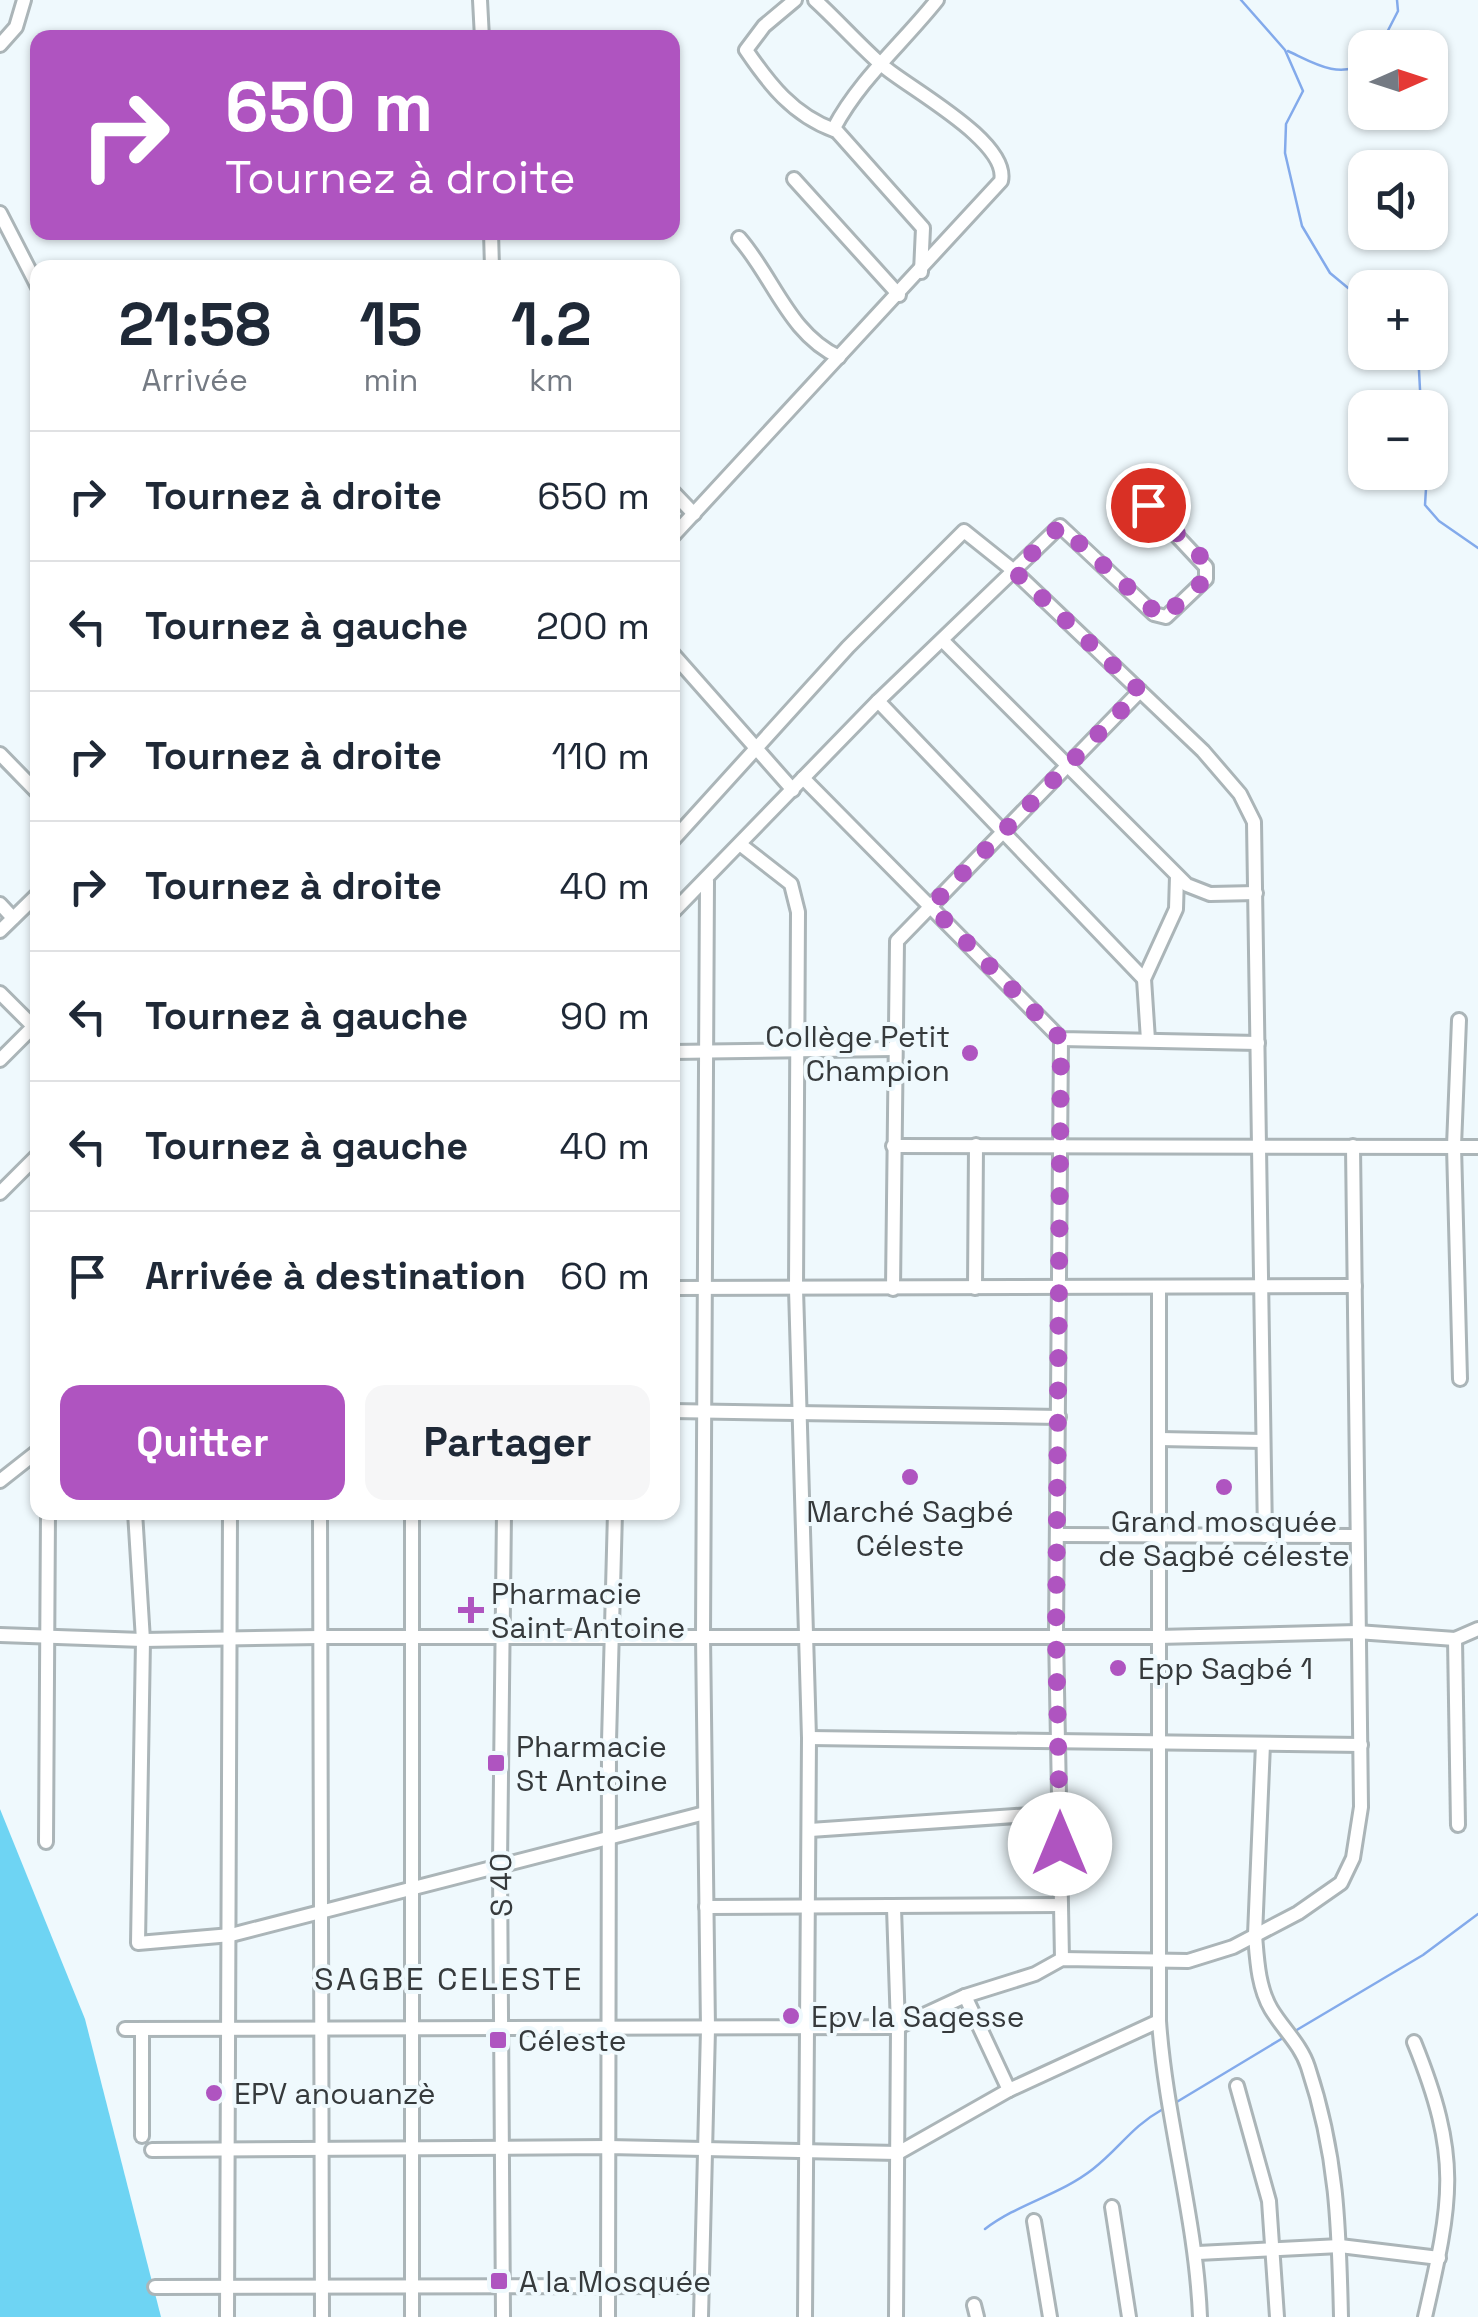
<!DOCTYPE html>
<html lang="fr">
<meta charset="utf-8">
<style>
body{margin:0;font-family:"Space Grotesk",sans-serif;background:#f6f6f7;color:#1f2937;height:100vh;display:flex;flex-direction:column;font-size:38px;white-space:nowrap}
*{box-sizing:border-box;margin:0}
p{font-size:32px;color:#747a83}
.icon{flex:none;width:55px;height:55px;fill:none;stroke:currentColor;stroke-width:2;stroke-linecap:round;stroke-linejoin:round}
.map{position:relative;flex:1;overflow:hidden}
.panel{position:absolute;left:30px;top:260px;width:650px;height:1260px;display:flex;flex-direction:column;background:#fff;border-radius:20px;box-shadow:0 2px 8px #0004}
.panel>*{flex:none}
.hud{position:absolute;left:30px;top:30px;width:650px;height:210px;border-radius:20px;box-shadow:0 2px 8px #0004;background:#af54c0;color:#fff;overflow:hidden}
.needle{width:65px;rotate:87deg}
.buttons{position:absolute;left:1348px;top:30px;display:grid;gap:20px}
.buttons a{display:grid;place-items:center;width:100px;height:100px;border-radius:20px;background:#fff;box-shadow:0 2px 8px #0004;font-size:50px}
.pin{position:absolute;display:grid;place-items:center;width:85px;height:85px;color:#fff;margin:-42px;border:5px solid #fff;border-radius:50%;box-shadow:0 2px 10px #0007}
.me{position:absolute;width:110px;margin:-55px;rotate:0deg;stroke-linejoin:round;filter:drop-shadow(0 0 8px #0008)}
.turn{display:flex;align-items:center;gap:35px;height:210px;padding:0 30px;font-size:45px}
.turn .icon{width:130px;height:130px;stroke-width:2.5}
.turn b{display:block;font-size:70px;line-height:85px}
.eta{display:flex;justify-content:space-evenly;align-items:center;height:170px;text-align:center}
.eta b{font-size:60px;font-weight:600;line-height:70px}
.action{display:flex;gap:20px;margin-top:auto;padding:20px 30px}
.action a{flex:1;height:115px;border-radius:20px;background:#af54c0;color:#fff;font-size:40px;font-weight:600;line-height:115px;text-align:center}
.action a+a{background:#f6f6f7;color:#1f2937}
ul{padding:0;list-style:none}
li{display:flex;align-items:center;gap:30px;height:130px;padding:0 30px;border-top:2px solid #e0e1e3}
li div{flex:1}
li b{display:block;font-size:38px}
li em{font-style:normal}
.map>svg:first-child{display:block}
</style>
<div class="map">
<svg width="1478" height="2317" viewBox="0 0 1478 2317">
<rect width="100%" height="100%" fill="#eff9fd"/>
<!-- forest -->
<path fill="#6ed4f3" d="M0,1809l85,210 76,298h-161z"/>
<g fill="none" stroke-linecap="round" stroke-linejoin="round">
<!-- stream -->
<g stroke="#83aaeb" stroke-width="2.5">
<path d="M1241,0l44,50 18,41 -17,33 -1,29 17,73 28,47 35,29"/>
<path d="M1379,48l19,-37 -1,-11"/>
<path d="M1288,51c26,12 50,28 77,12"/>
<path d="M1418,352l3,56"/>
<path d="M1427,472l-2,33 14,16 39,27"/>
<path d="M1295,2031l128,-76 55,-41"/>
<path d="M1175,2103l108,-65"/>
<path d="M985,2229c34,-26 75,-34 108,-60 27,-21 38,-42 70,-60"/>
</g>
<!-- minor casing -->
<g stroke="#abb5b8" stroke-width="18">
<g id="minor">
<path d="M480,0l2,38"/>
<path d="M795,0l-31,26 -18,24c23,34 47,65 88,80"/>
<path d="M0,45l16,-18 8,-27"/>
<path d="M794,179l105,116"/>
<path d="M0,213l38,74"/>
<path d="M491,232l1,36"/>
<path d="M739,238c35,40 50,96 100,119"/>
<path d="M921,272l2,-44 -89,-100c26,-49 68,-84 103,-128"/>
<path d="M672,491l22,23"/>
<path d="M672,537l329,-356c9,-39 -91,-92 -118,-115 -24,-21 -45,-45 -68,-66"/>
<path d="M944,642l243,243 23,9 46,-1"/>
<path d="M672,653l121,137"/>
<path d="M878,701l266,278"/>
<path d="M0,754l38,39"/>
<path d="M803,778l258,261 197,4"/>
<path d="M672,841l176,-194 116,-116 50,40 189,180 37,43 14,28 11,714"/>
<path d="M741,845l50,39 7,28 -2,377 13,449 -4,579"/>
<path d="M0,904l13,14"/>
<path d="M672,913l206,-212 182,-175 94,88 12,3 40,-38v-12l-58,-62"/>
<path d="M0,931l38,-37"/>
<path d="M0,993l38,38"/>
<path d="M1459,1020l-5,126 6,233"/>
<path d="M1061,1039l-5,595 6,325"/>
<path d="M1148,1040l-4,-61 32,-70 1,-33"/>
<path d="M672,1052l222,-3"/>
<path d="M0,1060l36,-36"/>
<path d="M893,1146l585,1"/>
<path d="M0,1193l38,-38"/>
<path d="M1159,1287v734c7,100 37,196 41,296"/>
<path d="M672,1288l683,-2"/>
<path d="M975,1288l1,-143"/>
<path d="M893,1289l4,-348 243,-250"/>
<path d="M672,1411l387,6"/>
<path d="M1160,1439l103,2"/>
<path d="M0,1481l38,-30"/>
<path d="M135,1512l8,128 -5,303 93,-8 474,-122"/>
<path d="M320,1512l2,805"/>
<path d="M1059,1535l297,1"/>
<path d="M0,1635l143,5 176,-3h839l199,-5 98,7 23,-10"/>
<path d="M1455,1639l3,186"/>
<path d="M809,1738l552,7"/>
<path d="M1263,1744l-8,191c2,24 3,52 16,74 12,20 30,36 37,58 29,87 31,159 33,250"/>
<path d="M810,1830l250,-17"/>
<path d="M46,1842l2,-330"/>
<path d="M706,1907l355,-2"/>
<path d="M894,1908l4,119 -2,290"/>
<path d="M965,1996l44,94"/>
<path d="M125,2029l773,-2 67,-31 70,-22 27,-15 126,2 45,-14 65,-34 43,-30 12,-25 8,-51 -8,-661"/>
<path d="M142,2029v107"/>
<path d="M1414,2042c47,116 38,157 11,275"/>
<path d="M1237,2086l32,115 8,116"/>
<path d="M152,2150l456,-3 290,6 111,-63 150,-69"/>
<path d="M1112,2207l17,110"/>
<path d="M1034,2221l16,96"/>
<path d="M1198,2253l142,-7 99,12"/>
<path d="M155,2287l546,-1"/>
<path d="M974,2305l3,12"/>
<path d="M227,2317l3,-805"/>
<path d="M412,2317v-805"/>
<path d="M503,2317l-3,-453 4,-352"/>
<path d="M608,2317l1,-575 6,-230"/>
<path d="M701,2317l7,-288 -5,-393 4,-755"/>
</g>
</g>
<!-- minor -->
<use href="#minor" stroke="#fff" stroke-width="12"/>
</g>
<g fill="none" stroke-linecap="round" stroke-linejoin="round">
<!-- route -->
<path stroke="#af54c0" stroke-width="18" stroke-dasharray="0 32.4" d="M1060,1844l-4,-210 5,-595 -130,-133 209,-215 -126,-120 46,-45 102,92 44,-39 -5,-22 -53,-52"/>
</g>
<!-- markers -->
<g fill="#af54c0" stroke="#eff9fd" stroke-width="4">
<circle cx="970" cy="1053" r="10"/>
<circle cx="910" cy="1477" r="10"/>
<circle cx="1224" cy="1487" r="10"/>
<path d="M466 1595h10v10h10v10h-10v10h-10v-10h-10v-10h10z"/>
<circle cx="1118" cy="1668" r="10"/>
<rect x="486" y="1753" width="20" height="20" rx="5"/>
<circle cx="791" cy="2016" r="10"/>
<rect x="488" y="2030" width="20" height="20" rx="5"/>
<circle cx="214" cy="2093" r="10"/>
<rect x="489" y="2271" width="20" height="20" rx="5"/>
</g>
<g text-anchor="middle" dominant-baseline="central" stroke-width="8" stroke-linejoin="round" paint-order="stroke">
<!-- poi labels -->
<g font-size="30" fill="#363a3c" stroke="#eff9fd" text-anchor="start">
<text x="950" y="1036" text-anchor="end">Collège Petit<tspan x="950" dy="34">Champion</tspan></text>
<text x="910" y="1511" text-anchor="middle">Marché Sagbé<tspan x="910" dy="34">Céleste</tspan></text>
<text x="1224" y="1521" text-anchor="middle">Grand mosquée<tspan x="1224" dy="34">de Sagbé céleste</tspan></text>
<text x="491" y="1593">Pharmacie<tspan x="491" dy="34">Saint Antoine</tspan></text>
<text x="1138" y="1668">Epp Sagbé 1</text>
<text x="516" y="1746">Pharmacie<tspan x="516" dy="34">St Antoine</tspan></text>
<text x="811" y="2016">Epv la Sagesse</text>
<text x="518" y="2040">Céleste</text>
<text x="234" y="2093">EPV anouanzè</text>
<text x="519" y="2281">A la Mosquée</text>
</g>
<!-- street labels -->
<g font-size="30" fill="#363a3c" stroke="#eff9fd">
<text transform="translate(501 1885) rotate(-91)">S 40</text>
</g>
<!-- neighbourhood labels -->
<g font-size="32" letter-spacing="2.5" fill="#363a3c" stroke="#eff9fd">
<text x="449" y="1979">SAGBE CELESTE</text>
</g>
</g>
</svg>
<div class="buttons">
<a><svg class="needle" viewBox="-14 -14 28 28"><path d="M0-13l5 13h-10z" fill="#e53935"/><path d="M0 13l5-13h-10z" fill="#747a83"/></svg></a>
<a><svg class="icon" aria-label="sound" viewBox="0 0 24 24"><path d="M4 9h4l5-4v14l-5-4H4zM17 9q2 3 0 6"/></svg></a>
<a>+</a>
<a>−</a>
</div>
<div class="pin" style="left:1148px;top:505px;background:#d93025"><svg class="icon" aria-label="arrive" viewBox="0 0 24 24"><path d="M6 21V4h12l-3 4 3 4H6"/></svg></div>
<svg class="me" style="left:1060px;top:1844px" viewBox="-20 -20 40 40"><circle r="19" fill="#fff"/><path d="M0-13L10 11 0 6-10 11z" fill="#af54c0"/></svg>
<div class="hud">
<div class="turn"><svg class="icon" aria-label="right" viewBox="0 0 24 24"><path d="M7 20v-9h11M14 6l5 5-5 5"/></svg><div><b>650 m</b>Tournez à droite</div></div>
</div>
<section class="panel">
<div class="eta">
<div><b>21:58</b><p>Arrivée</p></div>
<div><b>15</b><p>min</p></div>
<div><b>1.2</b><p>km</p></div>
</div>
<ul>
<li><svg class="icon" aria-label="right" viewBox="0 0 24 24"><path d="M7 20v-9h11M14 6l5 5-5 5"/></svg><div><b>Tournez à droite</b></div><em>650 m</em></li>
<li><svg class="icon" aria-label="left" viewBox="0 0 24 24"><path d="M17 20v-9H6M10 6l-5 5 5 5"/></svg><div><b>Tournez à gauche</b></div><em>200 m</em></li>
<li><svg class="icon" aria-label="right" viewBox="0 0 24 24"><path d="M7 20v-9h11M14 6l5 5-5 5"/></svg><div><b>Tournez à droite</b></div><em>110 m</em></li>
<li><svg class="icon" aria-label="right" viewBox="0 0 24 24"><path d="M7 20v-9h11M14 6l5 5-5 5"/></svg><div><b>Tournez à droite</b></div><em>40 m</em></li>
<li><svg class="icon" aria-label="left" viewBox="0 0 24 24"><path d="M17 20v-9H6M10 6l-5 5 5 5"/></svg><div><b>Tournez à gauche</b></div><em>90 m</em></li>
<li><svg class="icon" aria-label="left" viewBox="0 0 24 24"><path d="M17 20v-9H6M10 6l-5 5 5 5"/></svg><div><b>Tournez à gauche</b></div><em>40 m</em></li>
<li><svg class="icon" aria-label="arrive" viewBox="0 0 24 24"><path d="M6 21V4h12l-3 4 3 4H6"/></svg><div><b>Arrivée à destination</b></div><em>60 m</em></li>
</ul>
<div class="action"><a>Quitter</a><a>Partager</a></div>
</section>
</div>
